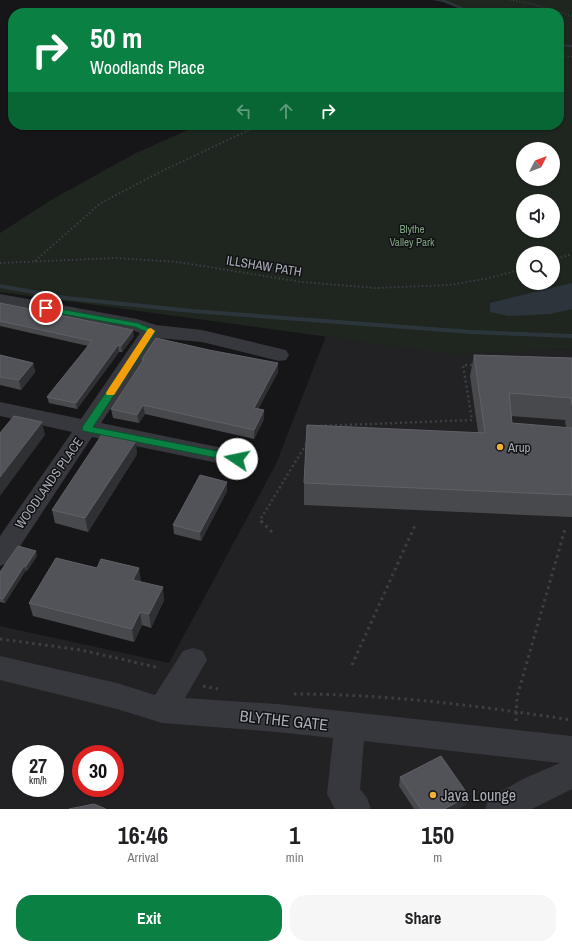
<!DOCTYPE html>
<style>
body{margin:0;font-family:"Archivo Narrow",sans-serif;background:#f6f6f6;color:#202124;height:100vh;display:flex;flex-direction:column;font-size:15px;white-space:nowrap}
*{box-sizing:border-box;margin:0}
p{font-size:13px;color:#757577}
.icon{flex:none;width:22px;height:22px;fill:none;stroke:currentColor;stroke-width:2;stroke-linecap:round;stroke-linejoin:round}
.map{position:relative;height:809px;overflow:hidden}
.panel{display:flex;flex-direction:column;background:#fff;flex:1}
.panel>*{flex:none}
.hud{position:absolute;left:8px;top:8px;width:556px;height:122px;border-radius:16px;box-shadow:0 1px 3px #0004;background:#0b8043;color:#fff;overflow:hidden}
.needle{width:26px;rotate:48deg}
.tools{position:absolute;left:516px;top:142px;display:grid;gap:8px}
.tools a{display:grid;place-items:center;width:44px;height:44px;border-radius:50%;background:#fff;box-shadow:0 1px 3px #0004;font-size:20px}
.speed{position:absolute;left:12px;top:745px;display:flex;gap:8px;font-size:20px;font-weight:700;text-align:center}
.speed>*{display:grid;place-content:center;width:52px;height:52px;border-radius:50%;background:#fff;box-shadow:0 1px 3px #0004;line-height:1}
.speed small{font-size:10px;font-weight:400}
.speed .limit{border:6px solid #d22;background:#fff;color:#111}
.pin{position:absolute;display:grid;place-items:center;width:34px;height:34px;color:#fff;margin:-17px;border:2px solid #fff;border-radius:50%;box-shadow:0 1px 4px #0007}
.me{position:absolute;width:44px;margin:-22px;rotate:281deg;stroke-linejoin:round;filter:drop-shadow(0 0 3px #0008)}
.turn{display:flex;align-items:center;gap:14px;height:84px;padding:0 16px;font-size:18px}
.turn .icon{width:52px;height:52px;stroke-width:2.5}
.turn b{display:block;font-size:28px;line-height:34px}
.lanes{display:flex;align-items:center;height:38px;padding:0 16px;background:#0003;justify-content:center;gap:20px;direction:ltr}
.lanes .off{opacity:.35}
.eta{display:flex;justify-content:space-evenly;align-items:center;height:68px;text-align:center}
.eta b{font-size:24px;font-weight:700;line-height:28px}
.primary-button{display:flex;gap:8px;margin-top:auto;padding:8px 16px}
.primary-button a{flex:1;height:46px;border-radius:16px;background:#0b8043;color:#fff;font-size:16px;font-weight:700;line-height:46px;text-align:center}
.primary-button a+a{background:#f6f6f6;color:#202124}
.map>svg:first-child{display:block}
</style>
<div class="map">
<svg width="572" height="809" viewBox="0 0 572 809">
<rect width="100%" height="100%" fill="#161618"/>
<!-- built -->
<path fill="#222225" fill-rule="evenodd" d="M326,336l125,17 121,-4v460h-572v-183l169,37 107,-199zM21,754h34v34h-34zM81,754h34v34h-34z"/>
<!-- green -->
<path fill="#1e261f" fill-rule="evenodd" d="M435,0h137v349l-120,5 -452,-62v-59l51,-33 85,-47 63,-28h360v-112h-90l4,-1 -29,-11zM523,149h30v30h-30zM523,201h30v30h-30zM523,253h30v30h-30z"/>
<!-- water -->
<path fill="#2c353c" d="M572,283v26l-22,5 -41,2 -19,-4v-9z"/>
<g fill="none" stroke-linecap="round" stroke-linejoin="round">
<!-- stream -->
<g fill="#2c353c" fill-rule="evenodd">
<path d="M433,0h12l31,13h-5l-28,-11z"/>
<path d="M559,44l13,1v2l-13,-1z"/>
<path d="M0,284l66,12 126,13 280,21 100,4v4l-100,-4 -280,-21 -126,-13 -66,-12z"/>
</g>
<!-- path-far3 -->
<g stroke="#3d3f44" stroke-width="1.5" stroke-dasharray="1 2" stroke-linecap="butt">
<path d="M510,0l22,4 40,12"/>
<path d="M559,55l13,2"/>
<path d="M247,131l13,-6"/>
</g>
<!-- path-far2 -->
<g stroke="#3d3f44" stroke-width="2" stroke-dasharray="1.5 2.5" stroke-linecap="butt">
<path d="M553,260l19,-6"/>
<path d="M35,261l66,-58 61,-32 87,-41"/>
<path d="M0,263l115,-5 63,4 124,20 73,6 74,-3 36,-6 38,-10"/>
</g>
<!-- path-far1 -->
<g stroke="#3d3f44" stroke-width="2.5" stroke-dasharray="2 3" stroke-linecap="butt">
<path d="M320,426l152,-6 -9,-55h13"/>
<path d="M262,522l-2,-2 48,-79"/>
</g>
<!-- path -->
<g stroke="#3d3f44" stroke-width="3" stroke-dasharray="2.5 4" stroke-linecap="butt">
<path d="M261,521l13,13"/>
<path d="M0,639l81,11 79,18"/>
<path d="M352,665l64,-142"/>
<path d="M203,686l15,3"/>
<path d="M294,694c94,0 186,12 278,26"/>
<path d="M516,721l1,-24 48,-168"/>
</g>
<!-- minor -->
<g fill="#37383d" fill-rule="evenodd">
<path d="M0,294l137,25 19,6 46,5 84,20 3,5 -3,5 -7,1 -77,-19 -44,-4 -57,85 136,28 8,2 4,6 -4,6 -8,2 -145,-30 -83,126 -9,3v-30l72,-104 -72,-16v-14l81,17 59,-86 -8,-3 -132,-24z"/>
<path d="M193,648l10,3 4,9 -22,38 92,6 295,32v53l-40,20h-47l4,-11 34,-19 37,-16 -196,-22 -4,48 7,9 4,11h-36l-8,-15 6,-56 -56,-6 -115,-9 -45,-14 -117,-29v-24l117,27 38,12 28,-44z"/>
</g>
</g>
<!-- wall -->
<g fill="#47494d" fill-rule="evenodd">
<path d="M0,303l134,33 -12,16h-3l-42,57 -28,-6 -2,-6 41,-51 -88,-20z"/>
<path d="M0,355l33,8 2,9 -14,18 -21,-5z"/>
<path d="M474,355l98,3v159l-268,-12v-22l174,-51 -8,-56zM511,416l54,4 1,8 -54,-5z"/>
<path d="M142,359l136,13 -20,37 6,10 -10,20 -109,-25 -6,9 -26,-5 -2,-9 31,-47z"/>
<path d="M137,454l-49,78 -33,-9 -3,-13z"/>
<path d="M227,482v9l-26,50 -27,-7 -1,-9z"/>
<path d="M37,556l-10,15 -1,-1 -21,33 -5,-1v-30z"/>
<path d="M141,581v1l23,18 -13,28 -9,-3 -8,17 -101,-26 -4,-13z"/>
<path d="M400,777l69,19 -3,8 -8,5h-44l-15,-23z"/>
</g>
<!-- shaded-wall -->
<g fill="#2f3033">
<path d="M133,330l1,6 -12,16 -1,-6z"/>
<path d="M118,345l1,7 -42,57 -1,-6z"/>
<path d="M33,363l2,9 -14,18 -2,-10z"/>
<path d="M278,363v9l-24,45v-9z"/>
<path d="M143,405l2,9 -6,9 -2,-8z"/>
<path d="M264,410v9l-10,20v-9z"/>
<path d="M42,422l3,13 -45,61v-19z"/>
<path d="M136,441l1,13 -49,78 -3,-14z"/>
<path d="M227,482v9l-26,50 -1,-9z"/>
<path d="M36,551l1,5 -10,15 -1,-5z"/>
<path d="M24,566l2,4 -21,33 -2,-4z"/>
<path d="M139,568l2,13 -6,12 -2,-13z"/>
<path d="M163,587l1,13 -13,28 -2,-14z"/>
<path d="M140,612l2,13 -8,17 -2,-13z"/>
<path d="M469,796l-3,8 -8,5h-14z"/>
</g>
<!-- building -->
<g fill="#525359" stroke="#5f6168">
<path d="M0,303l133,27 -12,16 -3,-1 -42,58 -29,-6 45,-56 -92,-20z"/>
<path d="M156,338l53,12 69,13 -24,45 10,2 -10,20 -111,-25 -6,10 -26,-6 33,-50h-2z"/>
<path d="M0,355l33,8 -14,17 -19,-3z"/>
<path d="M474,355l98,3v47l-1,-7 -62,-5 3,30 60,5v67l-268,-12 3,-58 178,8z"/>
<path d="M14,416l28,6 -42,55v-44z"/>
<path d="M103,433l33,8 -51,77 -33,-8z"/>
<path d="M200,475l27,7 -27,50 -27,-7z"/>
<path d="M18,546l18,5 -10,15h-2l-21,33 -3,-1v-26z"/>
<path d="M56,558l41,10 4,-9 38,9 -6,12 30,7 -14,27 -9,-2 -8,17 -103,-26z"/>
<path d="M441,756l28,40 -25,13h-23l-21,-32z"/>
<path d="M94,804l12,5h-37z"/>
</g>
<!-- route -->
<path fill="#0b8043" stroke="#07532c" d="M43,306l95,17 18,8 -63,96 144,28 5,4 -1,2 -4,1 -154,-31 -1,-3 1,-2 64,-94 -12,-5 -89,-16 -4,-3z"/>
<!-- slow -->
<path fill="#f59e0b" d="M151,328l4,3 -41,64h-7l-1,-2 1,-2 41,-62z"/>
<!-- markers -->
<g fill="#f2b134" stroke="#111113" stroke-width="1.5">
<circle cx="500" cy="447" r="4"/>
<circle cx="433" cy="795" r="4"/>
</g>
<g text-anchor="middle" dominant-baseline="central" stroke-width="3" stroke-linejoin="round" paint-order="stroke">
<!-- far-park labels -->
<g font-size="11" fill="#7fa381" stroke="#111113">
<text x="412" y="229">Blythe<tspan x="412" dy="13">Valley Park</tspan></text>
</g>
<!-- street labels -->
<g font-size="13" fill="#a8adb8" stroke="#111113">
<text transform="translate(264 266) rotate(9)">ILLSHAW PATH</text>
<text transform="translate(49 483) rotate(-55)">WOODLANDS PLACE</text>
</g>
<!-- poi labels -->
<g font-size="13" fill="#a8adb8" stroke="#111113" text-anchor="start">
<text x="508" y="447">Arup</text>
</g>
<!-- near-street labels -->
<g font-size="16" fill="#a8adb8" stroke="#111113">
<text transform="translate(284 720) rotate(6)">BLYTHE GATE</text>
</g>
<!-- near-poi labels -->
<g font-size="16" fill="#a8adb8" stroke="#111113" text-anchor="start">
<text x="441" y="795">Java Lounge</text>
</g>
</g>
</svg>
<div class="tools">
<a><svg class="needle" viewBox="-14 -14 28 28"><path d="M0-13l5 13h-10z" fill="#e53935"/><path d="M0 13l5-13h-10z" fill="#757577"/></svg></a>
<a><svg class="icon" aria-label="sound" viewBox="0 0 24 24"><path d="M4 9h4l5-4v14l-5-4H4zM17 9q2 3 0 6"/></svg></a>
<a><svg class="icon" aria-label="search" viewBox="0 0 24 24"><circle cx="10" cy="10" r="6"/><path d="M15 15l6 6"/></svg></a>
</div>
<div class="speed"><div>27<small>km/h</small></div><div class="limit">30</div></div>
<div class="pin" style="left:46px;top:308px;background:#d93025"><svg class="icon" aria-label="arrive" viewBox="0 0 24 24"><path d="M6 21V4h12l-3 4 3 4H6"/></svg></div>
<svg class="me" style="left:237px;top:459px" viewBox="-20 -20 40 40"><circle r="19" fill="#fff"/><path d="M0-13L10 11 0 6-10 11z" fill="#0b8043"/></svg>
<div class="hud">
<div class="turn"><svg class="icon" aria-label="right" viewBox="0 0 24 24"><path d="M7 20v-9h11M14 6l5 5-5 5"/></svg><div><b>50 m</b>Woodlands Place</div></div>
<div class="lanes"><svg class="icon off" aria-label="left" viewBox="0 0 24 24"><path d="M17 20v-9H6M10 6l-5 5 5 5"/></svg><svg class="icon off" aria-label="ahead" viewBox="0 0 24 24"><path d="M12 20V5M6 11l6-6 6 6"/></svg><svg class="icon" aria-label="right" viewBox="0 0 24 24"><path d="M7 20v-9h11M14 6l5 5-5 5"/></svg></div>
</div>
</div>
<section class="panel">
<div class="eta">
<div><b>16:46</b><p>Arrival</p></div>
<div><b>1</b><p>min</p></div>
<div><b>150</b><p>m</p></div>
</div>
<div class="primary-button"><a>Exit</a><a>Share</a></div>
</section>
